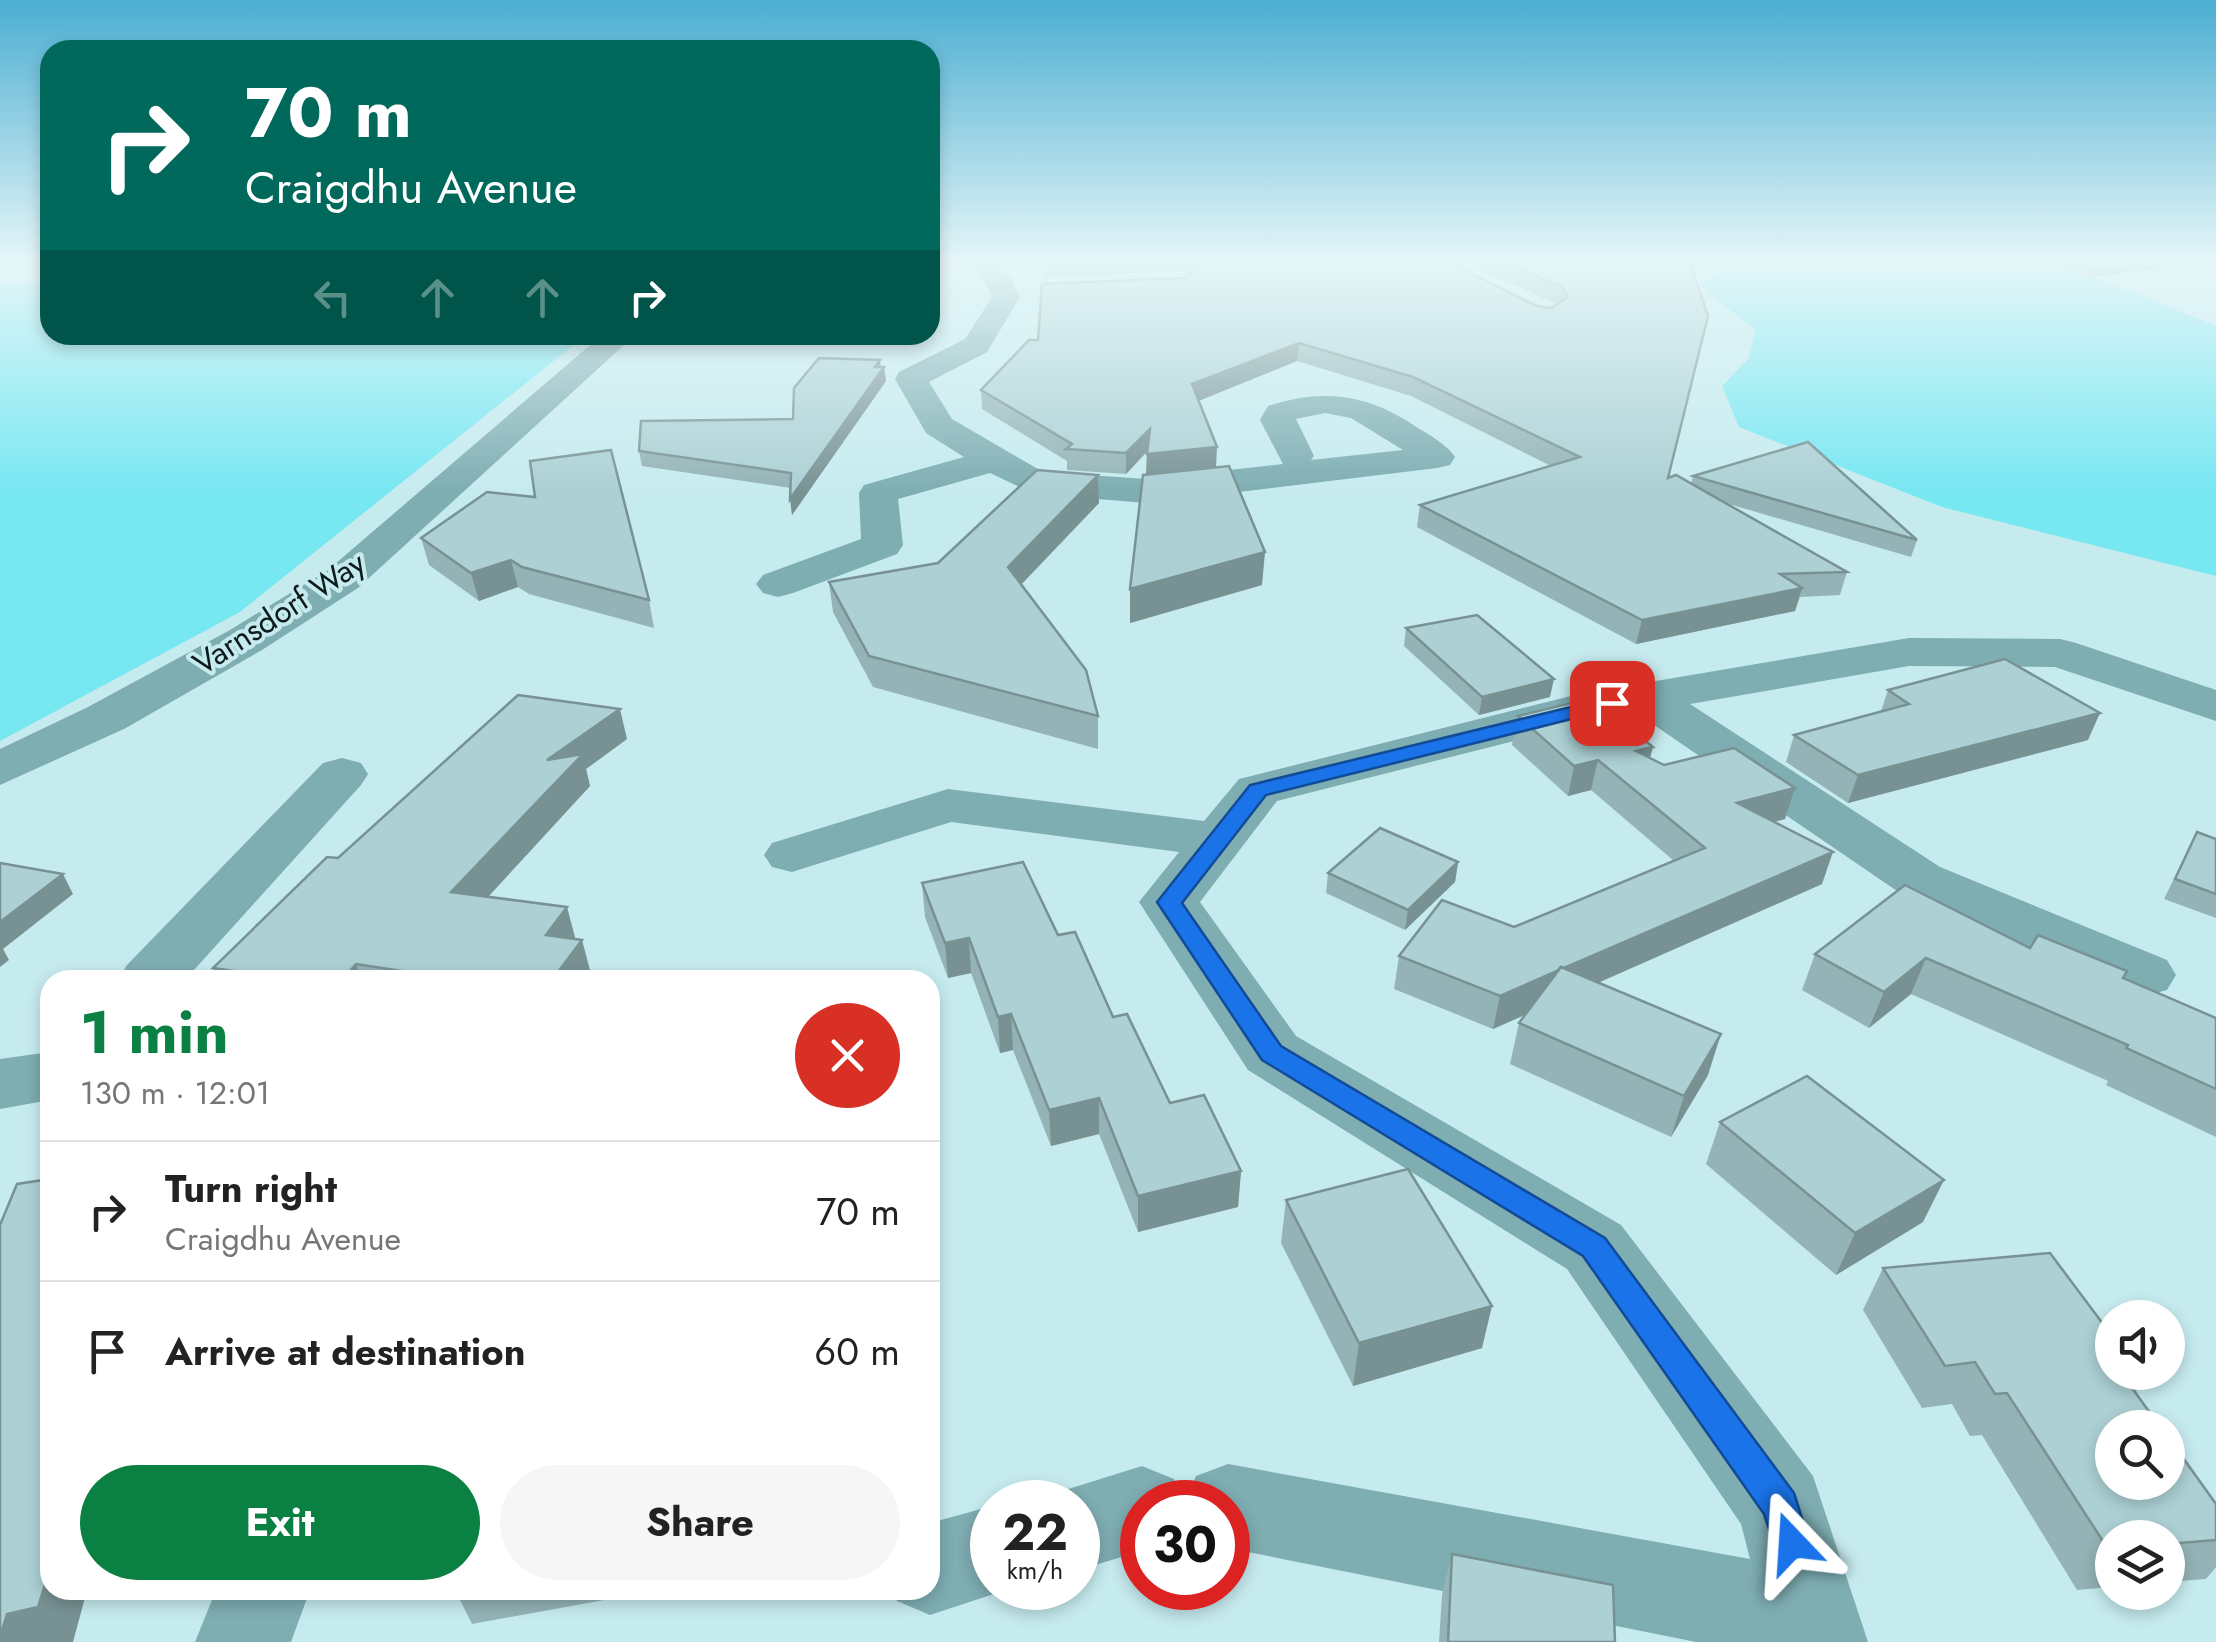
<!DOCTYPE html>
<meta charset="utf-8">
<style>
body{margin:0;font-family:Jost,sans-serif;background:#f6f6f6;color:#222;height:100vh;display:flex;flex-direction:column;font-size:38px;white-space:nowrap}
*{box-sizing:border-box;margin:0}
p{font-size:32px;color:#767676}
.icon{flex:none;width:55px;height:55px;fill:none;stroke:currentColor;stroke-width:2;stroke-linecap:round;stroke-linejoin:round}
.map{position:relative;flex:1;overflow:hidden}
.side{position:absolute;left:40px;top:970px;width:900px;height:630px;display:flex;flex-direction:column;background:#fff;border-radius:30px;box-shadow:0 5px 15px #0003}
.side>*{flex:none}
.hud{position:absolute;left:40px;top:40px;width:900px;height:305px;border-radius:30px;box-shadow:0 5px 15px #0003;background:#00695c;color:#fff;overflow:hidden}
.buttons{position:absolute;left:2095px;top:1300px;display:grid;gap:20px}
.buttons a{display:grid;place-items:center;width:90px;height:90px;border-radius:50%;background:#fff;box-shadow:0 5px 15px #0003;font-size:50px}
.speed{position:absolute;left:970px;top:1480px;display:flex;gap:20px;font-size:50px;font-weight:700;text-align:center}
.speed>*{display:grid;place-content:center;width:130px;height:130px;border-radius:50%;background:#fff;box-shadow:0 5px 15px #0003;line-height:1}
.speed small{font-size:25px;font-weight:400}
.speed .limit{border:15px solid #d22;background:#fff;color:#111}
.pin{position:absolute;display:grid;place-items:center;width:85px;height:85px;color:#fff;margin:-42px;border-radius:20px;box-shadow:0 5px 15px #0006}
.me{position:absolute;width:110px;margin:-55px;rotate:340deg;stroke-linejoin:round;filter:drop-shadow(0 0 8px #0008)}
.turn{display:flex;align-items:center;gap:35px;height:210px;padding:0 40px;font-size:45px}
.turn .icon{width:130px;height:130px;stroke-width:2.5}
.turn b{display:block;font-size:70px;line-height:85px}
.lanes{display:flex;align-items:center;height:95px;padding:0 40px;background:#0003;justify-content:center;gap:50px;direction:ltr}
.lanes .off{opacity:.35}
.round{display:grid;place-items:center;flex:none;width:105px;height:105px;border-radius:52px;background:#f6f6f6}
.head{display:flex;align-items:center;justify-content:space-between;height:170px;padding:0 40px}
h1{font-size:60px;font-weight:700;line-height:75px;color:#0b8043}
.cta{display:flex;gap:20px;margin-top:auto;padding:20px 40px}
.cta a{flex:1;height:115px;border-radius:60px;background:#0b8043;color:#fff;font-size:40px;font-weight:700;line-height:115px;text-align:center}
.cta a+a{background:#f6f6f6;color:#222}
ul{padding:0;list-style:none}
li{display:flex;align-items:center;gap:30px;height:140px;padding:0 40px;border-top:2px solid #e0e0e0}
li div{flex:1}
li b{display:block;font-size:38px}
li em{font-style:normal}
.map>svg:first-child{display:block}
</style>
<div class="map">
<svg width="2216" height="1642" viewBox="0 0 2216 1642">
<rect width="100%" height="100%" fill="#c6ebef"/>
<!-- green -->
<g fill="#77e7f2">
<path d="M1802,263h258l156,63v250l-274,-69 -203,-80 -17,-41 27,-28 6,-28 -57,-46 23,-12z"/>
<path d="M0,283h50v52h536l-346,277 -240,129z"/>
</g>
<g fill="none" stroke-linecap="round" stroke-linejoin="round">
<!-- minor -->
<g fill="#7eadb2" fill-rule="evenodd">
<path d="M976,263h26l18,34 -33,55 -58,30 23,37 91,53 104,7 136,-15 -23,-44 8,-14c57,-18 100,-12 150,22 13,8 28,16 37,29l-5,8 -13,3 -290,35 -113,-9 -44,-21 -92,26 5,46 -6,9 -104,39 -15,4 -15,-4 -7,-9 7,-9 98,-36 -2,-46 5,-8 100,-28 -38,-24 -31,-54 4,-7 66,-33 27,-42zM1325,413l26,5 52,32 -92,10 3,-4 -18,-37z"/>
<path d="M602,335h33l-277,253 -96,62 -138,79 -124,56v-36l88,-42 142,-77 98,-60z"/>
<path d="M1909,638l151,1 16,4 140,47v31l-161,-54 -146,-1 -219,38 250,163 227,93 9,15 -9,15 -22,6 -22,-6 -223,-97 -262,-179 -57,10 -304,77 -77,101 96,134 325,189 192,251 55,166h-172l-468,-94v-46h-43l11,-26 32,-12 522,95 -9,-35 -174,-255 -319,-199 -109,-168 40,-50 -228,-30 -159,50 -20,-5 -8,-12 8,-12 176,-54 256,32 35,-42 340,-85z"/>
<path d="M342,758l19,5 7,11 -7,11 -176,195h-67l9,-15 196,-202z"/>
<path d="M50,1052v48l-50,9v-50z"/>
<path d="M1142,1466l32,13 10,23h-42v49l-64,19v-68h-35l3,-6z"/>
<path d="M992,1506v82h20l-82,27 -33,-14 -4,-11h37v-67z"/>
<path d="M216,1590h94l-19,52h-96z"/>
</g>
</g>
<!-- wall -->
<g fill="#94b3b6">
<path d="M1043,263h407l87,43 14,2 6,-4 -91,-41h224l-22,215 23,6 2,-8 224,64 -6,17 -189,-55 125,70 -7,23 -40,2 -5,14 -159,33 -219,-117 3,-22 131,-39 -140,-70 -114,-35 -99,40 18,67 46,117 -132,38 16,-148 1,-23 -21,22 -59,-4v-9l-85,-52 -1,-19 57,-50 150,-65 -5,-4 -140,6z"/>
<path d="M2047,263h152l-110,14z"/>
<path d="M880,360v7h4l2,14 -94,134 -1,-27 -149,-22 -3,-15 154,-32z"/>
<path d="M1098,475l1,28 -78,82 77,131v33l-225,-62 -40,-75 -4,-30 109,-19z"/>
<path d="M487,492l162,108 5,28 -125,-34 -11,-7 -39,14 -50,-36 -8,-27z"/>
<path d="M1406,628l144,69 -71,18 -75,-69z"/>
<path d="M1888,690l200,50 -240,63 -62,-41 8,-27 87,-24z"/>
<path d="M1518,716l132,42 14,7 131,23 -10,31 -11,3 48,62 -224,99 110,92 -37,62 -161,-73 9,-41 5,-8 -31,14 -99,-40 5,-33 115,-29 160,-66 -83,-71 -23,6 -56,-51z"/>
<path d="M627,739l-41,30 4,17 -102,111 88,42 15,35 -4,6h-369l-5,-12 125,-110z"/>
<path d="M2197,832l19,7v79l-52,-19z"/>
<path d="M1458,862l-3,20 -50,48 -79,-37 2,-20z"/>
<path d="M922,883l136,52 112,168 71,68 -3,36 -100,25 -39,-98 -48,12 -38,-96 -13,3 -29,-80 -23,5 -23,-61z"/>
<path d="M2030,948l93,30 93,40v119l-110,-52 2,-4 -197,-87 -42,34 -67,-38 13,-36z"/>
<path d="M1720,1122l203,100 -87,53 -130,-111z"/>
<path d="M1286,1200l196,148 -129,38 -72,-143z"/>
<path d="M1883,1268l261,111 -9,14 81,111v63l-10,12 -38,3v-44h-56v49l-35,3 -95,-155 -12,1 -18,-32 -30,4 -59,-98z"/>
<path d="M1452,1554l163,88h-176l3,-47z"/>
<path d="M455,1590h204l-187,34z"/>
</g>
<!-- shaded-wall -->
<g fill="#789294">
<path d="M2094,263h105l-110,14z"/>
<path d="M1299,343l-2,18 -106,43 1,-20z"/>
<path d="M880,360l1,12 3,-5 2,14 -94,134 -2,-16z"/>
<path d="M1150,429l-1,20 -23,25v-21z"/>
<path d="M1217,447l-1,21 -70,7 1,-21z"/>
<path d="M1098,475l1,28 -90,94 -1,-30z"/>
<path d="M1265,552l-3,33 -132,38v-34z"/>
<path d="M511,560l7,27 -39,14 -8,-28z"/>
<path d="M1802,588l-7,23 -159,33 6,-24z"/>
<path d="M1554,679l-4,18 -71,18 3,-18z"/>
<path d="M620,709l7,30 -41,30 4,17 -128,139 -11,-33 96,-132z"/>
<path d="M2100,713l-12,27 -240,63 10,-28z"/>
<path d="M1653,747l-8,30 -9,-26z"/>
<path d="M1598,760l-7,30 -23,6 6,-30z"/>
<path d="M1795,788l-10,31 -57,15 9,-31z"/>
<path d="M1833,852l-11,32 -329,145 7,-33z"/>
<path d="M1458,862l-3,20 -50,48 3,-20z"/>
<path d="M63,874l10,20 -70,55 6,11 -9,7v-45z"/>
<path d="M567,907l9,34 -30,-6z"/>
<path d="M969,938l2,35 -23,5 -3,-35z"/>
<path d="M582,940l9,34 -4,6h-35z"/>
<path d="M1926,958l-15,36 -42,34 15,-36z"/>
<path d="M356,964l6,16h-20z"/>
<path d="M1011,1014l2,36 -13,3 -2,-36z"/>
<path d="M1721,1034l-13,41 -37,62 13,-41z"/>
<path d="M1099,1098v36l-48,12 -2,-36z"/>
<path d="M1241,1171l-3,36 -100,25v-36z"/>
<path d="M1944,1180l-21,42 -87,53 19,-42z"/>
<path d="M1492,1306l-10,42 -129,38 6,-43z"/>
<path d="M50,1568v22h37l-14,52h-73v-5l7,-23z"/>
</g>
<!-- building -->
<g fill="#acd0d4" stroke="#789294" stroke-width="2.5">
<path d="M1195,263h255l87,43 14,2 17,-11 -6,-10 -57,-24h185l18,53 -40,162 8,-3 171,97 -67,2 22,14 -160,32 -222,-115 160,-48 -167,-80 -114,-34 -107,41 25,63 -70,7 3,-25 -24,24 -60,-4 6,-5 -91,-54 48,-50h9l4,-56 142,-6 17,-11z"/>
<path d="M819,358l61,2 -5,7h9l-94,132 1,-26 -152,-22 2,-30 152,-2 1,-31z"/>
<path d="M1808,442l109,98 -224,-64z"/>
<path d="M611,450l38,150 -127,-33 -11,-7 -40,13 -50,-35 66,-46 48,5 -5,-36z"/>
<path d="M1229,466l36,86 -135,37 13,-114z"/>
<path d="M1037,470l61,5 -90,92 78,103 12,46 -229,-60 -40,-74 109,-19z"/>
<path d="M1477,615l77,64 -72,18 -76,-69z"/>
<path d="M2005,659l95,54 -242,62 -64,-40 115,-31 -21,-14z"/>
<path d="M518,695l102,14 -73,51 36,-6 -132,138 116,15 -21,28 36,5 -30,40h-91l-105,-16 -14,16h-45l-84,-12 114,-111 11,1z"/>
<path d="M1592,698l61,49 -17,4 28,14 70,-17 61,40 -58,15 96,49 -269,116 -3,-1 -4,4 -57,25 -101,-40 43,-56 72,27 191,-79 -107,-88 -24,6 -56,-50z"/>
<path d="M1380,828l78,34 -50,48 -80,-37z"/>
<path d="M2197,832l19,7v55l-41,-15z"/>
<path d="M1023,862l35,73 17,-3 38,85 14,-3 43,89 34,-8 37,76 -103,25 -39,-98 -50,12 -38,-96 -13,3 -29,-79 -24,5 -23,-60z"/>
<path d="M0,863l63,11 -63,48z"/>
<path d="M1905,885l125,63 8,-13 89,36 -4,7 93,40v71l-90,-41 2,-3 -202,-87 -42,34 -69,-38z"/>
<path d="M1561,967l160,67 -37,62 -165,-73z"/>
<path d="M1807,1076l137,104 -89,53 -135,-111z"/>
<path d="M1408,1169l84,137 -133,37 -73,-143z"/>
<path d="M50,1179v389l-12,39 -31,7 -7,23v-412l17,-41z"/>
<path d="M2050,1253l62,83v36h28l4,7 -17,2 34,47h-49v54h56v-45l48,67v36l-48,4v-6h-56v10l-4,1 -101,-156 -12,1 -20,-32 -30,4 -62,-98z"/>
<path d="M1452,1554l161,31 2,57h-167z"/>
</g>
<!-- sky -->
<linearGradient id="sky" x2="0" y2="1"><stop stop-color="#4baed2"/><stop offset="0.53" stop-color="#e5f6f8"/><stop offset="1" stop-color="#e5f6f8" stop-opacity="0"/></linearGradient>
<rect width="2216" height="493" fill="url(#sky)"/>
<!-- route -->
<path fill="#1a73e8" stroke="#114b97" stroke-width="2.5" d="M1612,697l11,6 -3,4 -354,88 -84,108 99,143 324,192 189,255 16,50 -5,13 -13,6 -14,-6 -14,-42 -181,-258 -321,-196 -105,-158 93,-117z"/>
<g text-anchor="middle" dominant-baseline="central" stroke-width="8" stroke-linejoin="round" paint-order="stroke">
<!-- far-street labels -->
<g font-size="32" fill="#0d1b1d" stroke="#c6ebef">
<text transform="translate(279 613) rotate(-33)">Varnsdorf Way</text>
</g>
</g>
</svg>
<div class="buttons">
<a><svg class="icon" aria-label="sound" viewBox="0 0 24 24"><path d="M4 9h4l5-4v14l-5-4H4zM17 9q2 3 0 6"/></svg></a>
<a><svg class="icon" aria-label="search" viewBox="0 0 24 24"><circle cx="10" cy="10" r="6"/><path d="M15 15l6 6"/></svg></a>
<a><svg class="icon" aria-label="layers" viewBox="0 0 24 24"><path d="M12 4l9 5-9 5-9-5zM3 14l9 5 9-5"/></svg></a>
</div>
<div class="speed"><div>22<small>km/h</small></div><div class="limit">30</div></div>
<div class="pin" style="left:1612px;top:703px;background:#d93025"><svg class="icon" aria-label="arrive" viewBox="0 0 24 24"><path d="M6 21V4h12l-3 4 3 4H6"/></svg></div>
<svg class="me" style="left:1792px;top:1543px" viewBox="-20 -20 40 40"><path d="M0-17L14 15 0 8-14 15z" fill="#1a73e8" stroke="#fff" stroke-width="4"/></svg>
<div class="hud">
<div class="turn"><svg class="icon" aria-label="right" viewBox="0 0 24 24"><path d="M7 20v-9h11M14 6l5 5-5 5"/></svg><div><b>70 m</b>Craigdhu Avenue</div></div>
<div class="lanes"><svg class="icon off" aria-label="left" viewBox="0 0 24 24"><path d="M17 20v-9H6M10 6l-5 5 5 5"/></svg><svg class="icon off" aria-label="ahead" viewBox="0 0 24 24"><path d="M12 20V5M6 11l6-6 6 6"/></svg><svg class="icon off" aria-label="ahead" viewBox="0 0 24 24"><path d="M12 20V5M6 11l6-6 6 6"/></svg><svg class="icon" aria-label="right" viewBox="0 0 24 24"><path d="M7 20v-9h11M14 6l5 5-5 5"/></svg></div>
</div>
<section class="side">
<div class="head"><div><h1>1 min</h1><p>130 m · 12:01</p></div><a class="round" style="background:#d93025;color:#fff"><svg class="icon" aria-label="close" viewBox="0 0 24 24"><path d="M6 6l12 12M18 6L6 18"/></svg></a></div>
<ul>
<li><svg class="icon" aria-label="right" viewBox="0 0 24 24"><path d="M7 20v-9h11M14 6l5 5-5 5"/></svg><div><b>Turn right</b><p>Craigdhu Avenue</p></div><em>70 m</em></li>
<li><svg class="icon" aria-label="arrive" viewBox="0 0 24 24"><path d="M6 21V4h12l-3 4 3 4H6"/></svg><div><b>Arrive at destination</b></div><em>60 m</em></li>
</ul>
<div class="cta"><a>Exit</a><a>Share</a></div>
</section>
</div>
